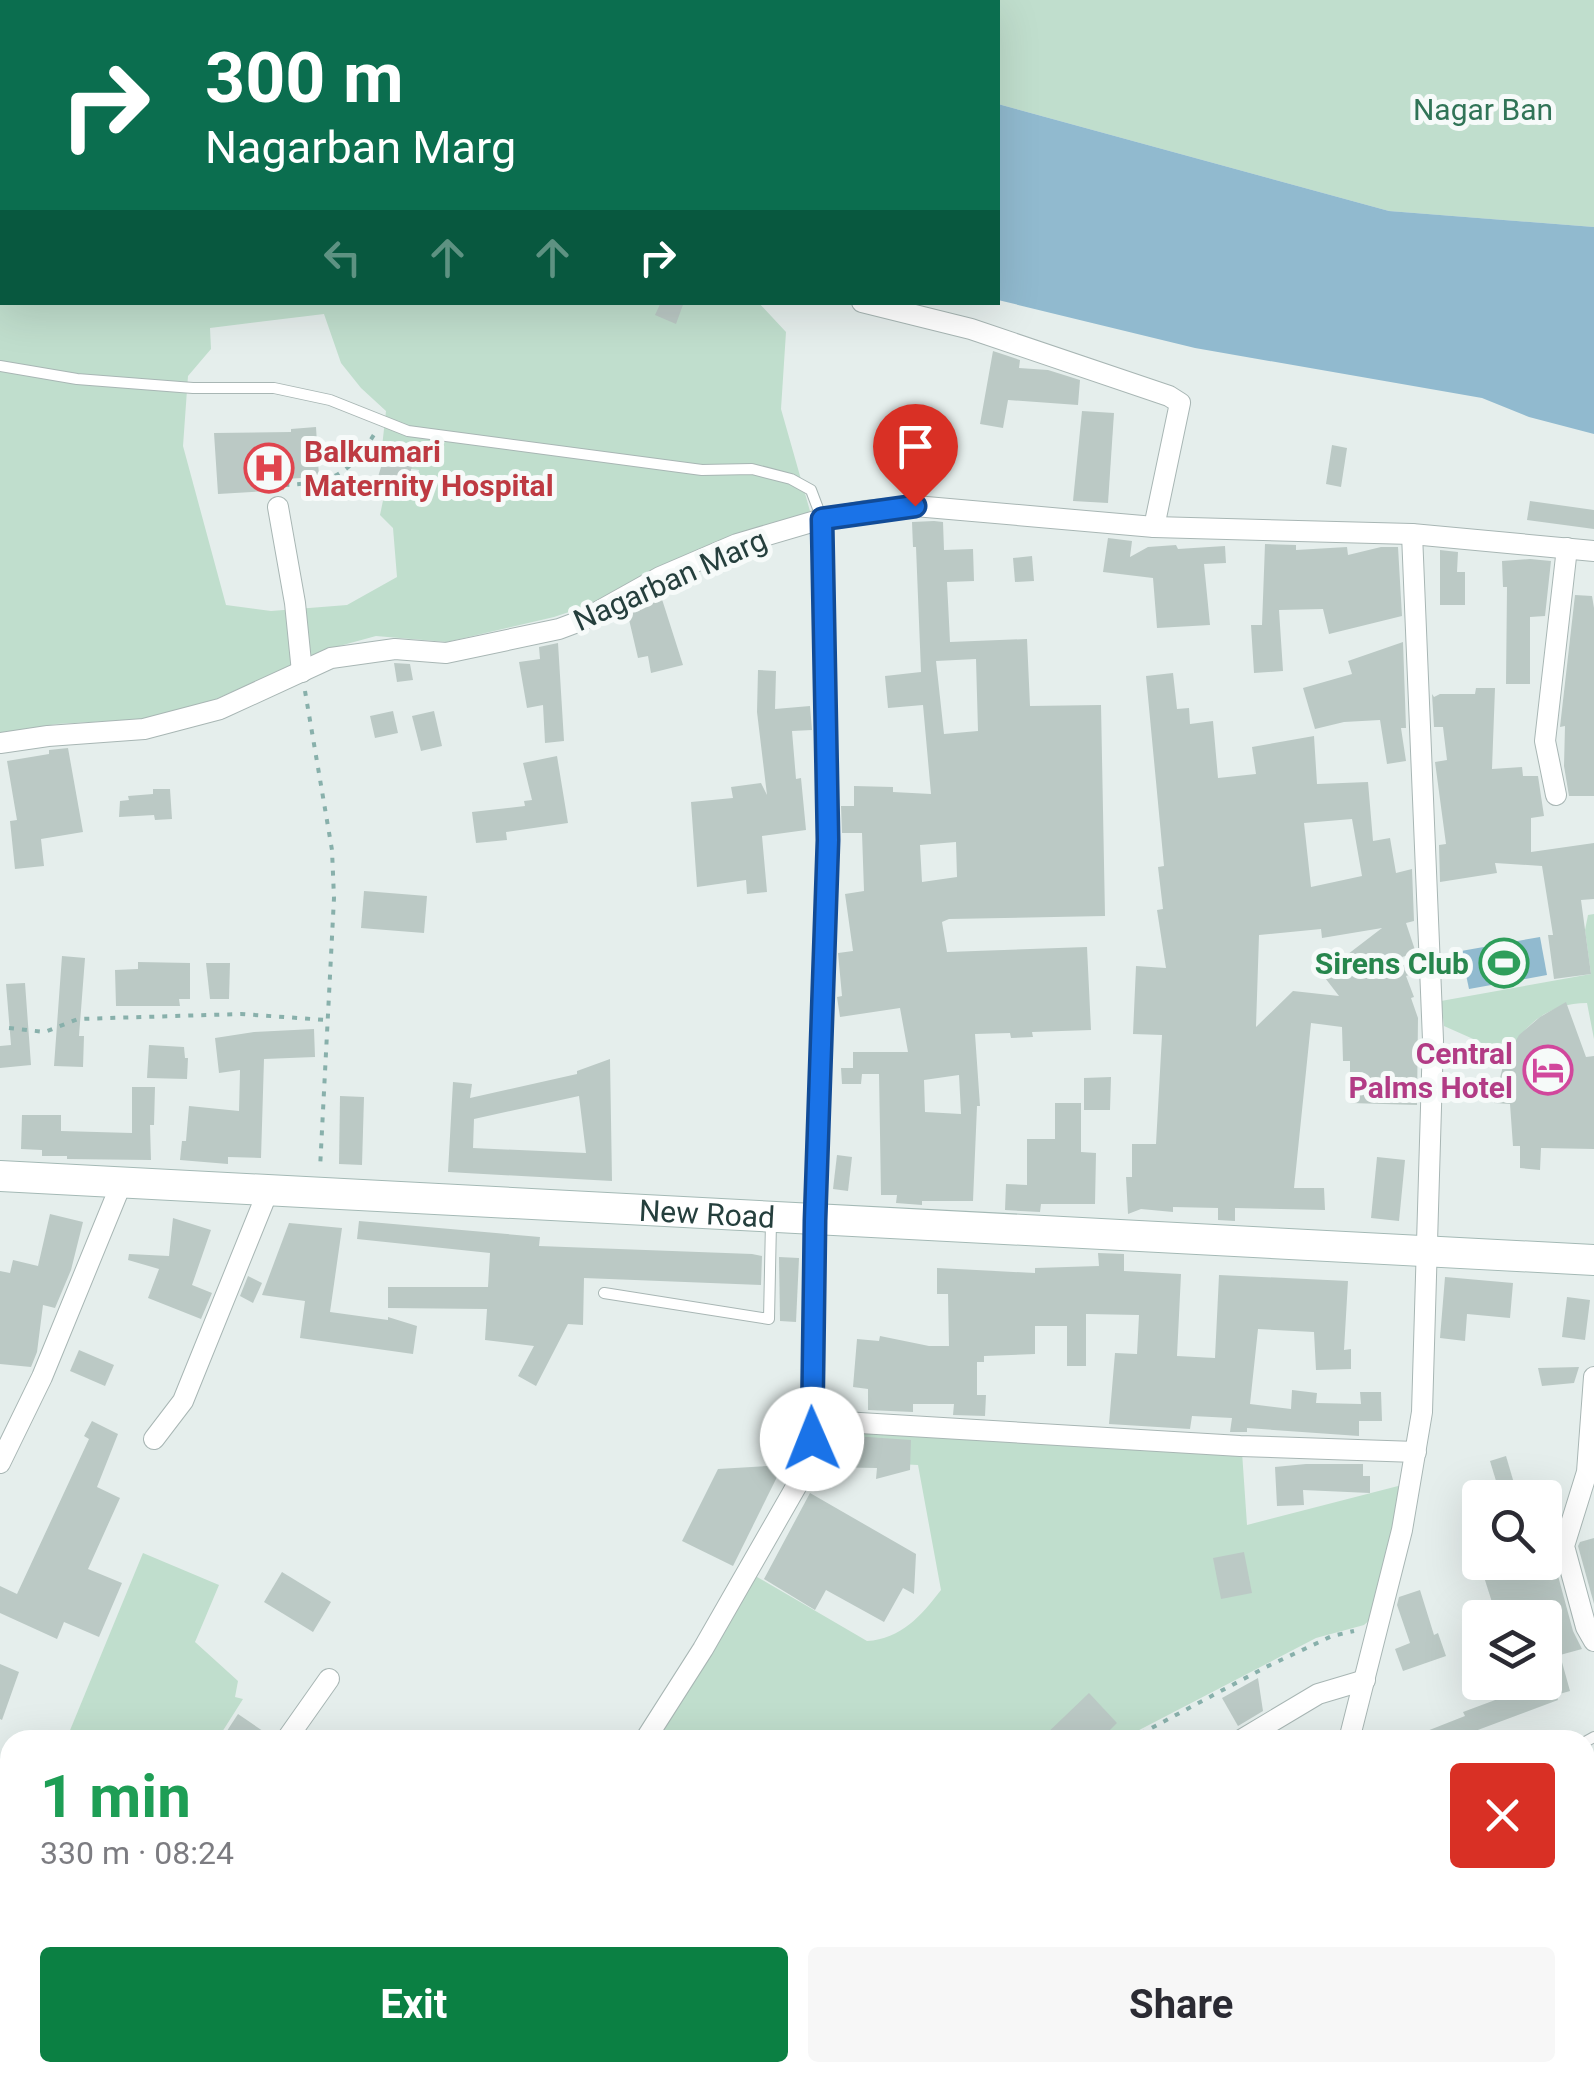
<!DOCTYPE html>
<meta charset="utf-8">
<style>
body{margin:0;font-family:Roboto,sans-serif;background:#f7f7f7;color:#2b2b33;height:100vh;display:flex;flex-direction:column;font-size:38px;white-space:nowrap}
*{box-sizing:border-box;margin:0}
p{font-size:32px;color:#7c7c81}
.icon{flex:none;width:55px;height:55px;fill:none;stroke:currentColor;stroke-width:2;stroke-linecap:round;stroke-linejoin:round}
.map{position:relative;flex:1;overflow:hidden}
.side{position:absolute;left:0px;top:1730px;width:1595px;height:352px;display:flex;flex-direction:column;background:#fff;border-radius:30px 30px 0 0;box-shadow:0 10px 40px #0002}
.side>*{flex:none}
.hud{position:absolute;left:0px;top:0px;width:1000px;height:305px;box-shadow:0 10px 40px #0002;background:#0b6e4f;color:#fff;overflow:hidden}
.controls{position:absolute;left:1462px;top:1480px;display:grid;gap:20px}
.controls a{display:grid;place-items:center;width:100px;height:100px;border-radius:10px;background:#fff;box-shadow:0 10px 40px #0002;font-size:50px}
.pin{position:absolute;display:grid;place-items:center;width:85px;height:85px;color:#fff;margin:-102px -42px;border-radius:50% 50% 50% 0;rotate:-45deg;box-shadow:0 0 10px #0007}
.pin .icon{rotate:45deg}
.me{position:absolute;width:110px;margin:-55px;rotate:359deg;stroke-linejoin:round;filter:drop-shadow(0 0 8px #0008)}
.turn{display:flex;align-items:center;gap:35px;height:210px;padding:0 40px;font-size:45px}
.turn .icon{width:130px;height:130px;stroke-width:2.5}
.turn b{display:block;font-size:70px;line-height:85px}
.lanes{display:flex;align-items:center;height:95px;padding:0 40px;background:#0003;justify-content:center;gap:50px;direction:ltr}
.lanes .off{opacity:.35}
.round{display:grid;place-items:center;flex:none;width:105px;height:105px;border-radius:10px;background:#f7f7f7}
.headline{display:flex;align-items:center;justify-content:space-between;height:170px;padding:0 40px}
h1{font-size:60px;font-weight:700;line-height:75px;color:#1e9e55}
.button{display:flex;gap:20px;margin-top:auto;padding:20px 40px}
.button a{flex:1;height:115px;border-radius:10px;background:#0b8043;color:#fff;font-size:40px;font-weight:700;line-height:115px;text-align:center}
.button a+a{background:#f7f7f7;color:#2b2b33}
.map>svg:first-child{display:block}
</style>
<div class="map">
<svg width="1594" height="2082" viewBox="0 0 1594 2082">
<rect width="100%" height="100%" fill="#e5eeec"/>
<!-- built -->
<path fill="#d4dedb" d="M0,2066l10,2v4l98,7 3,3h-111z"/>
<!-- green -->
<g fill="#c0decd" fill-rule="evenodd">
<path d="M687,0h907v227l-205,-16 -391,-107v-102z"/>
<path d="M0,38l2,264h756l28,30 -5,77 29,102 -23,12 -141,51 -56,31 -36,12 -107,25 -71,-6 -44,12 -123,54 -63,17 -90,5 -56,10zM324,314l17,49 20,25 25,23 -6,54 39,5 -3,21h-31l-5,24 13,13 4,49 -50,28 -76,6 -45,-6 -43,-159 5,-70 23,-27 -1,-21z"/>
<path d="M1594,914v125l-7,-36c-40,0 -66,24 -83,59l-24,-20 -36,-16 -3,-25 150,-27 -6,-44 3,-15z"/>
<path d="M825,1428l417,24 5,73 155,-40 -29,132 -9,8 -48,13 -196,102h-11l-32,-26 -33,26h-389l97,-166 115,67c34,-2 54,-25 74,-51l-23,-125 -103,-5 5,-28z"/>
<path d="M143,1553l76,32 -24,57 43,39 -3,16 8,2 -26,41h-151z"/>
</g>
<!-- water -->
<g fill="#91bacf">
<path d="M0,0h687l7,2h-692v22z"/>
<path d="M998,104l391,107 205,16v207l-65,-17 -47,-19 -287,-50 -197,-48z"/>
<path d="M1540,937l7,38 -78,14 -8,-38z"/>
</g>
<!-- building -->
<g fill="#bbc9c5" fill-rule="evenodd">
<path d="M661,302h23l-8,22 -21,-9z"/>
<path d="M993,351l27,9 -1,8 29,2 32,10 -2,25 -70,-5 -5,28 -23,-4z"/>
<path d="M1082,411l32,2 -6,90 -35,-2z"/>
<path d="M316,427l3,50 -35,2v11l-66,4 -4,-61 77,-1v-3z"/>
<path d="M1332,445l15,3 -6,39 -15,-3z"/>
<path d="M387,448l28,9 -10,32 -28,-9z"/>
<path d="M1530,501l64,9v19l-67,-9z"/>
<path d="M934,521l9,1 1,28 29,-1 1,32 -27,1 3,60 77,-3 3,67 71,-1 4,211 -156,3 -7,3 5,30 140,-5 4,83 -59,2 1,5 -22,1 -1,-5 -35,1 5,72h-3l-4,95h-51v4l-26,-2 1,-8h-16l-2,-121h-17l-1,10h-19l-1,-16h12v-16h55l-8,-44 -60,9 -3,-20 5,-1 -4,-43 15,-2 -8,-57 19,-3 -2,-58h-20l-1,-27h13v-20l39,1v5l38,2 -8,-89 -35,3 -3,-32 36,-4 -5,-125h-3l-1,-25zM976,659l2,72 -34,3 -8,-73zM956,842l1,35 -35,5 -2,-37zM959,1075l2,39 -36,-2 -1,-32z"/>
<path d="M1108,538l24,3 -2,16 18,-10 28,-2 2,4 47,-3 1,17 -22,1 6,61 -53,3 -4,-50 -50,-6z"/>
<path d="M1265,544l31,1v5l51,-3 1,8 33,-8h17l4,69 -73,18 -6,-25 -44,1 4,61 -29,2 -3,-48h11z"/>
<path d="M1440,550l18,2 -1,20h8v33h-25z"/>
<path d="M1032,556l2,25 -19,1 -2,-24z"/>
<path d="M1530,559l21,2 -6,55 -15,1v67h-24l1,-97h-4l-1,-26z"/>
<path d="M660,593l23,72 -32,8 -3,-17 -10,2 -11,-47z"/>
<path d="M1575,595l17,1 2,12v188h-25l-5,-30 1,-40 -5,1z"/>
<path d="M1403,642l3,86h-5l5,33 -19,3 -7,-44 -36,2 -29,7 -12,-41 49,-14 -4,-13z"/>
<path d="M558,643l6,98 -19,2 -2,-38 -16,3 -8,-46 21,-3 -1,-12z"/>
<path d="M394,663l16,1 3,16 -16,2z"/>
<path d="M758,670l18,1 -1,38 35,-3 2,24 -20,1 4,48 5,-1 5,52 -44,6 5,56 -20,2 -1,-14 -49,7 -6,-85 42,-4 -2,-11 30,-4 6,12 -10,-83z"/>
<path d="M1173,673l4,36 12,-1 1,16 23,-3 5,57 38,-4 -4,-27 62,-11 3,48 51,-2 5,59 17,-3 6,35 16,-4 2,52 -8,2 10,30 -14,4 7,18 -3,1 8,21 -3,1 7,20 -1,87 -67,-2v-42h-7l-1,-34 -31,-4 -17,165h30l1,22 -90,-2v13l-17,-1v-12l-45,-1v5l-32,-3 -13,5 -2,-37h6v-33h24l6,-109 -29,-1 3,-68 30,2 -9,-58 6,-1 -5,-42 6,-1 -18,-190zM1352,819l10,57 -51,11 -7,-64zM1382,928l-60,46 17,22 -46,-5 -37,36 3,-92 62,-6 1,9z"/>
<path d="M1476,688h19l-3,81 30,-2 1,9h15l6,40 -13,2v34l63,-9v56l-13,1 10,74 -37,5 -6,-44h5l-11,-69 -47,-3 2,10 -57,9 -1,-37 7,-1 -11,-82 12,-2 -4,-33h-9l-2,-33 2,3 6,-3h35z"/>
<path d="M393,711l5,22 -23,5 -5,-22z"/>
<path d="M434,711l8,35 -21,5 -9,-35z"/>
<path d="M68,748l15,84 -42,7 3,27 -29,3 -5,-48 7,-1 -10,-59 42,-7v-4z"/>
<path d="M557,756l11,67 -62,9 1,8 -31,3 -4,-31 53,-6 -1,-5 8,-1 -9,-37z"/>
<path d="M153,789h17l2,30 -17,1 -1,-5 -35,2 1,-16 9,-1 -1,-4 25,-2z"/>
<path d="M364,891l63,5 -3,37 -63,-5z"/>
<path d="M62,956l23,2 -6,78h5l-1,31 -29,-1z"/>
<path d="M138,962l52,1v36h-11l1,7h-64l-1,-36 23,-1z"/>
<path d="M206,963h24l-1,36h-19z"/>
<path d="M25,983l6,82 -31,3v-22l11,-1 -5,-61z"/>
<path d="M1566,1002l20,55 8,-1v93l-53,-1 -1,22 -20,-2v-22h-7l-3,-42 -16,-1 2,-24 4,-1 4,-16 15,-27 21,-18z"/>
<path d="M314,1029l1,28 -51,2 -3,99 -33,-1v7l-48,-4 2,-19h4l3,-35 50,5 1,-41 -21,3 -4,-35 39,-6z"/>
<path d="M149,1045l35,2 1,11h3l-1,21 -40,-1z"/>
<path d="M610,1059l2,122 -164,-9 5,-90 19,2 -2,14 107,-24v-3zM579,1096l7,57 -113,-5 1,-29z"/>
<path d="M1111,1077l-1,33h-26v-32z"/>
<path d="M132,1087h23l-1,38h-4l1,35 -84,-1v-3h-25v-6l-21,-1 1,-34h39v16l71,2z"/>
<path d="M340,1096l24,1 -2,68 -23,-1z"/>
<path d="M1055,1103h26v49l15,1 -1,51h-54l-1,8 -35,-2 1,-26 21,1v-46h28z"/>
<path d="M837,1155l15,2 -4,34 -15,-2z"/>
<path d="M1377,1157l28,3 -6,61 -28,-3z"/>
<path d="M50,1214l33,8 -12,48 -16,38 -12,-3 -6,47 -6,15 -31,-3v-93l10,2 3,-13 25,6z"/>
<path d="M173,1218l38,12 -19,55 20,8 -11,26 -53,-21 11,-29 -31,-9 1,-6 40,2z"/>
<path d="M359,1221l181,16 -1,9 213,8 10,2 -1,29 -177,-7 -1,47 -15,-1 -32,62 -18,-10 16,-30 -49,-6 2,-31 -99,-1v-21h100l2,-34 -133,-14z"/>
<path d="M289,1223l53,5 -12,84 58,8v-3l29,9 -4,28 -113,-16 5,-37 -43,-6z"/>
<path d="M1098,1253l26,1v17l57,3 -4,82 38,2 4,-83 129,6 -4,69 7,-1v20l-35,1 -2,-38 -56,-3 -8,75 41,5 1,-19 25,3 -1,10 45,1 -1,-12h21l1,29h-23v15l-112,-8v4h-17l2,-14 -40,-2 -2,13 -81,-5 6,-71 22,1 2,-39 -53,-1v52h-19v-40h-32v28l-51,2v6h-7v33h9l-1,21 -32,-1 1,-11h-41v8l-45,-2v-21l-15,-2 4,-48 22,2 1,-5 49,10h20l-1,-52h-11v-26l98,5v-5l64,-2z"/>
<path d="M779,1257l20,1 -3,64 -16,-1z"/>
<path d="M248,1276l14,7 -9,20 -13,-7z"/>
<path d="M1445,1277l68,6 -3,35 -43,-4 -2,27 -25,-3z"/>
<path d="M1567,1297l23,3 -5,40 -23,-3z"/>
<path d="M79,1350l35,15 -9,21 -35,-15z"/>
<path d="M1579,1367l-5,16 -32,3 -4,-18z"/>
<path d="M92,1421l26,13 -21,53 23,11 -32,71 34,14 -23,54 -35,-15 -7,17 -57,-26v-27l17,8 72,-155 -5,-3z"/>
<path d="M868,1437l43,3 -1,30 -34,9 1,-11 -59,-1 8,-29z"/>
<path d="M1506,1456l10,34 -16,4 -10,-33z"/>
<path d="M1306,1464h57v12h7v17l-67,-3 1,15 -27,1 -2,-39z"/>
<path d="M768,1466l11,7 -46,93 -51,-25 36,-72z"/>
<path d="M810,1493l106,61 -2,40 -11,-6 -19,34 -58,-32 -11,20 -51,-31z"/>
<path d="M1594,1538v66l-16,-58 2,-4z"/>
<path d="M1551,1550l22,81 9,18 -22,6 10,36 -14,4 2,5 -107,40h-47l61,-24 -2,-4 67,-25 -1,-5h16v-64h-48l-13,-41 37,-11 -1,-4h25v-11z"/>
<path d="M1244,1552l8,41 -31,6 -8,-41z"/>
<path d="M282,1572l49,30 -18,30 -49,-30z"/>
<path d="M1420,1590l14,45 4,-2 8,23 -43,15 -8,-22 15,-6 -13,-38 2,-8z"/>
<path d="M0,1664l19,8 -17,48 -2,-1z"/>
<path d="M1258,1678l5,33 -25,15 -16,-28z"/>
<path d="M1089,1693l28,30 -17,17h-60z"/>
<path d="M238,1714l35,24 -1,2h-51z"/>
</g>
<g fill="none" stroke-linecap="round" stroke-linejoin="round">
<!-- lane casing -->
<g stroke="#a8b6b4" stroke-width="12">
<g id="lane">
<path d="M0,366l77,13 116,9h81l56,12 78,31 294,39 50,-1 39,10 20,11 11,29"/>
<path d="M604,1293l165,26 2,-97"/>
<path d="M1585,1742l9,-5"/>
<path d="M6,2027l4,-8"/>
</g>
</g>
<!-- street casing -->
<g stroke="#a8b6b4" stroke-width="22">
<g id="street">
<path d="M862,302l109,27 198,67 11,7 -26,124"/>
<path d="M278,507l17,96 7,69"/>
<path d="M0,743l48,-7 96,-7 76,-20 111,-51 64,-9 51,4 113,-24 24,-9 77,-43 77,-33 85,-25 43,-8 50,-5 239,21 258,7 182,17"/>
<path d="M1556,795l-11,-54 22,-193"/>
<path d="M1594,1377l-7,95 -23,74 22,81 8,14"/>
<path d="M810,1420l430,26 176,6"/>
<path d="M154,1439l29,-38 85,-210"/>
<path d="M0,1463l42,-86 80,-195"/>
<path d="M286,1740l43,-61"/>
<path d="M645,1740l58,-91 98,-171 11,-39 3,-218 13,-381 -6,-321"/>
<path d="M1241,1740l77,-46 47,-14"/>
<path d="M1349,1740l53,-210 20,-118 11,-372 -21,-506"/>
<path d="M0,2056l10,1"/>
<path d="M171,2072l14,10"/>
<path d="M126,2082l3,-10"/>
<path d="M414,2082l7,-10"/>
<path d="M696,2082l4,-10"/>
<path d="M854,2082l2,-10"/>
<path d="M926,2082l1,-10"/>
<path d="M1262,2082l2,-10"/>
<path d="M1583,2082l11,-14"/>
</g>
</g>
<!-- secondary casing -->
<g stroke="#a4b9b5" stroke-width="32">
<g id="secondary">
<path id="s1" d="M0,1176l1594,84"/>
<path d="M0,1803l10,5"/>
<path d="M575,2072l20,10"/>
</g>
</g>
<!-- path -->
<g stroke="#88b0ab" stroke-width="4" stroke-dasharray="5 8" stroke-linecap="butt">
<path d="M284,485c49,-2 65,-10 91,-52"/>
<path d="M305,691l27,159 2,48 -14,271"/>
<path d="M9,1028l36,4 33,-13 163,-5 85,6"/>
<path d="M1129,1740l137,-73 66,-31 22,-5"/>
</g>
<!-- lane -->
<use href="#lane" stroke="#fff" stroke-width="10"/>
<!-- street -->
<use href="#street" stroke="#fff" stroke-width="20"/>
<!-- secondary -->
<use href="#secondary" stroke="#fff" stroke-width="30"/>
</g>
<g fill="none" stroke-linecap="round" stroke-linejoin="round">
<!-- route casing -->
<g stroke="#114b97" stroke-width="25">
<path id="route" d="M812,1439l3,-218 13,-381 -6,-321 93,-13"/>
</g>
<!-- route -->
<use href="#route" stroke="#1a73e8" stroke-width="18"/>
</g>
<!-- icons -->
<defs>
<g id="hospital-ring" transform="scale(2.5)"><circle r="9.5" fill="#f6faf9" stroke="#e0444e" stroke-width="1.5"/><path d="M-5-5h3v3.5h4V-5h3V5h-3V1.5h-4V5h-3Z" fill="#e0444e"/></g>
<g id="stadium-ring" transform="scale(2.5)"><circle r="9.5" fill="#f6faf9" stroke="#2e9e5b" stroke-width="1.5"/><path d="M0-5a6.5 5 0 1 0 0 10a6.5 5 0 1 0 0-10ZM-3.5-1.8h7v3.6h-7Z" fill="#2e9e5b"/></g>
<g id="hotel-ring" transform="scale(2.5)"><circle r="9.5" fill="#f6faf9" stroke="#d1479c" stroke-width="1.5"/><path d="M-6-4.5h1.5V1H6V5H4.5V3h-9V5H-6ZM-4 0a1.8 1.8 0 1 1 3.6 0ZM.5 0V-2.5h3Q6-2.5 6 0Z" fill="#d1479c"/></g>
</defs>
<g fill-rule="evenodd">
<use href="#hospital-ring" x="269" y="468"/>
<use href="#stadium-ring" x="1504" y="963"/>
<use href="#hotel-ring" x="1548" y="1070"/>
</g>
<g text-anchor="middle" dominant-baseline="central" stroke-width="10" stroke-linejoin="round" paint-order="stroke">
<!-- park labels -->
<g font-size="30" fill="#317457" stroke="#f6faf9">
<text x="1483" y="109">Nagar Ban</text>
</g>
<!-- health labels -->
<g font-size="30" font-weight="bold" fill="#be3a42" stroke="#f6faf9" text-anchor="start">
<text x="304" y="451">Balkumari<tspan x="304" dy="34">Maternity Hospital</tspan></text>
</g>
<!-- street labels -->
<g font-size="30" fill="#253f3d" stroke="#f6faf9">
<text transform="translate(670 580) rotate(-24)">Nagarban Marg</text>
<text stroke="none"><textPath href="#s1" startOffset="708">New Road</textPath></text>
</g>
<!-- leisure labels -->
<g font-size="30" font-weight="bold" fill="#27864d" stroke="#f6faf9" text-anchor="end">
<text x="1469" y="963">Sirens Club</text>
</g>
<!-- hotel labels -->
<g font-size="30" font-weight="bold" fill="#b23c85" stroke="#f6faf9" text-anchor="end">
<text x="1513" y="1053">Central<tspan x="1513" dy="34">Palms Hotel</tspan></text>
</g>
</g>
</svg>
<div class="controls">
<a><svg class="icon" aria-label="search" viewBox="0 0 24 24"><circle cx="10" cy="10" r="6"/><path d="M15 15l6 6"/></svg></a>
<a><svg class="icon" aria-label="layers" viewBox="0 0 24 24"><path d="M12 4l9 5-9 5-9-5zM3 14l9 5 9-5"/></svg></a>
</div>
<div class="pin" style="left:915px;top:506px;background:#d93025"><svg class="icon" aria-label="arrive" viewBox="0 0 24 24"><path d="M6 21V4h12l-3 4 3 4H6"/></svg></div>
<svg class="me" style="left:812px;top:1439px" viewBox="-20 -20 40 40"><circle r="19" fill="#fff"/><path d="M0-13L10 11 0 6-10 11z" fill="#1a73e8"/></svg>
<div class="hud">
<div class="turn"><svg class="icon" aria-label="right" viewBox="0 0 24 24"><path d="M7 20v-9h11M14 6l5 5-5 5"/></svg><div><b>300 m</b>Nagarban Marg</div></div>
<div class="lanes"><svg class="icon off" aria-label="left" viewBox="0 0 24 24"><path d="M17 20v-9H6M10 6l-5 5 5 5"/></svg><svg class="icon off" aria-label="ahead" viewBox="0 0 24 24"><path d="M12 20V5M6 11l6-6 6 6"/></svg><svg class="icon off" aria-label="ahead" viewBox="0 0 24 24"><path d="M12 20V5M6 11l6-6 6 6"/></svg><svg class="icon" aria-label="right" viewBox="0 0 24 24"><path d="M7 20v-9h11M14 6l5 5-5 5"/></svg></div>
</div>
<section class="side">
<div class="headline"><div><h1>1 min</h1><p>330 m · 08:24</p></div><a class="round" style="background:#d93025;color:#fff"><svg class="icon" aria-label="close" viewBox="0 0 24 24"><path d="M6 6l12 12M18 6L6 18"/></svg></a></div>
<div class="button"><a>Exit</a><a>Share</a></div>
</section>
</div>
